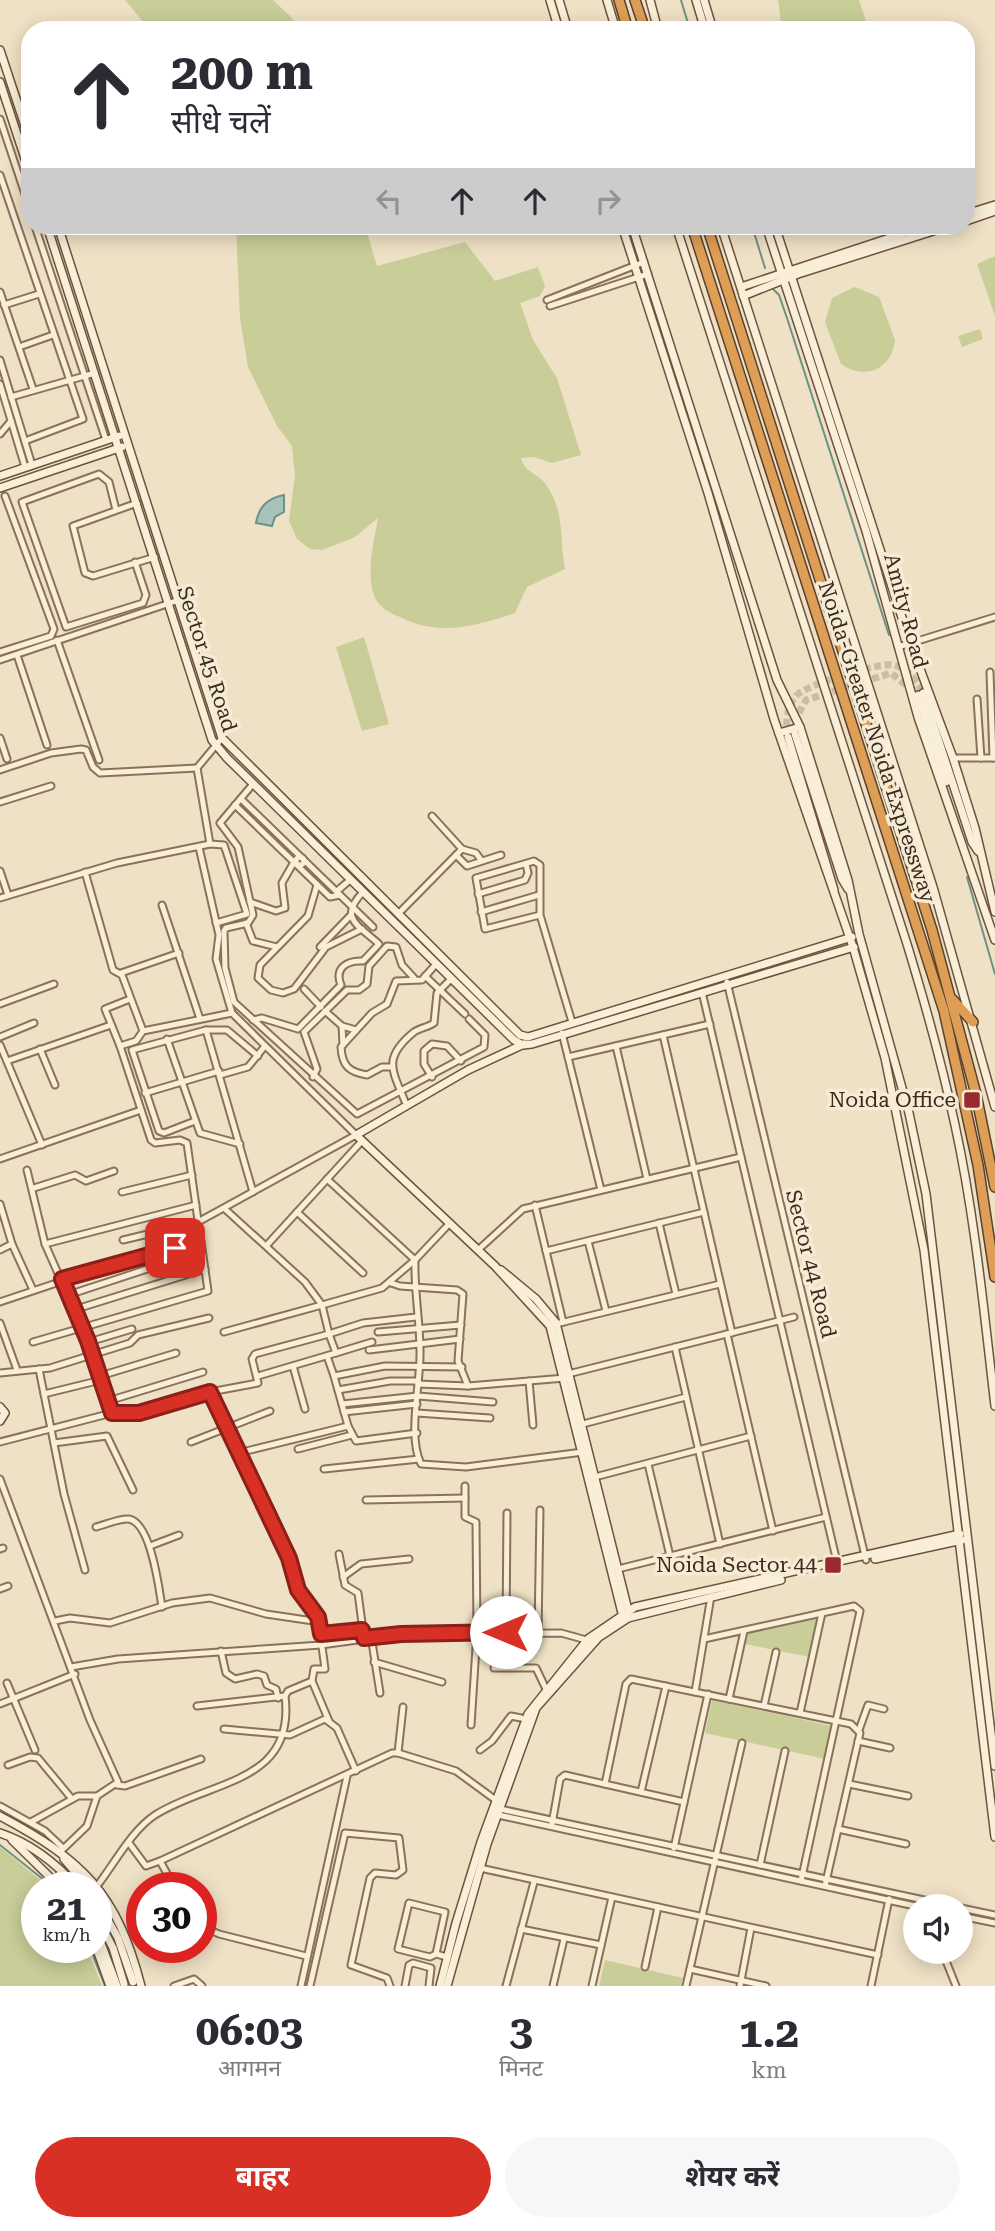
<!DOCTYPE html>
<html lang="hi">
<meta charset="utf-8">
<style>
body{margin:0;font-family:"Roboto Serif","Noto Sans Devanagari",serif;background:#f7f7f7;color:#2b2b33;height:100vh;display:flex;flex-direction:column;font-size:26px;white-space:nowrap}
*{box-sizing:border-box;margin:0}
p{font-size:23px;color:#7c7c81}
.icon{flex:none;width:38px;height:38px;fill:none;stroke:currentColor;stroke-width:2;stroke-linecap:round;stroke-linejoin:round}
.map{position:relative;height:1986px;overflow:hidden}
.panel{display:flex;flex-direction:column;background:#fff;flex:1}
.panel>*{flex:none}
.hud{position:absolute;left:21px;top:21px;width:954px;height:214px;border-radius:28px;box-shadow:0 4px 18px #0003;background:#fff;color:#2b2b33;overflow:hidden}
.controls{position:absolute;left:903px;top:1894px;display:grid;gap:14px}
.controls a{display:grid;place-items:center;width:70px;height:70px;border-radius:50%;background:#fff;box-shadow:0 4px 18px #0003;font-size:35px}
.speed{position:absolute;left:21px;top:1872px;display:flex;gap:14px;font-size:35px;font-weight:700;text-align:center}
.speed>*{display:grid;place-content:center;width:91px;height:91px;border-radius:50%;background:#fff;box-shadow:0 4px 18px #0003;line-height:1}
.speed small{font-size:18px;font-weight:400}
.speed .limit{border:10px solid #d22;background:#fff;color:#111}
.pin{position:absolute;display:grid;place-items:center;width:60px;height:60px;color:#fff;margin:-30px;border-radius:14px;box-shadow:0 4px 10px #0006}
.me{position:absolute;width:77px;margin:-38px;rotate:270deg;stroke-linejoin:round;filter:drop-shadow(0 0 5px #0008)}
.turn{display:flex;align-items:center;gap:24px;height:147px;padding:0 35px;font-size:32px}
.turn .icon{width:91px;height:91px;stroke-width:2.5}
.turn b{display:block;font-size:49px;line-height:60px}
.lanes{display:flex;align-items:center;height:66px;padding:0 35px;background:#0003;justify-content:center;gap:35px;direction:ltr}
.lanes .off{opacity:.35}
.eta{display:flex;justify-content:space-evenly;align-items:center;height:119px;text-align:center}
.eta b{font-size:42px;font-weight:700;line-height:49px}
.action{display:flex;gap:14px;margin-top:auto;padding:14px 35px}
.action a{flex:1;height:80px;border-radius:42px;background:#d93025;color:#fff;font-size:28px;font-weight:700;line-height:80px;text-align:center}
.action a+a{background:#f7f7f7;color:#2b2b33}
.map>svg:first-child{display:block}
</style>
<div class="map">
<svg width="995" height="1986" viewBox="0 0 995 1986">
<rect width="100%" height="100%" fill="#efe1c5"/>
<!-- green -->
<g fill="#c9cd98">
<path d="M125,0h148l20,19 3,11h-146z"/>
<path d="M778,0h81l10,30h-87z"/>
<path d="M236,226h129l12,40 88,-24 30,39 43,-14 7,19 -5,10 -20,7 13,37 24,38 24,77 -29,8 -18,-6 -13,1c5,15 14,14 23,24 22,29 15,55 21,87l-38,18 -12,26c-39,13 -77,24 -115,4 -10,-4 -20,-9 -25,-19 -10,-25 -1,-56 3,-80l-23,19 -33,13 -12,-1 -13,-10 -8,-18 6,-45 -3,-30 -15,-20 -29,-59 -8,-49z"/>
<path d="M995,256v60l-18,-52z"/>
<path d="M855,287l24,10 16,43c-3,29 -30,41 -54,24l-16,-42 7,-24z"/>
<path d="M980,329l3,10 -21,8 -4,-11z"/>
<path d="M364,637l25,87 -27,7 -26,-84z"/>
<path d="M817,1617l-7,40 -65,-13 2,-10z"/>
<path d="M712,1700l120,26 -7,33 -120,-26z"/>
<path d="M0,1847l50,41h-13v60h50l15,38h-102z"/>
<path d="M605,1960l78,18 -2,8h-82z"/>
</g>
<!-- water -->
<path fill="#a6c2b9" stroke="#6d9187" stroke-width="2" d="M284,495v17l-9,5 -3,9 -16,-3c3,-17 12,-25 28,-28z"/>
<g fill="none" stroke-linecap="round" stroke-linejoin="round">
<!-- stream -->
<g stroke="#6d9187" stroke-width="2">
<path d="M681,0l9,30"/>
<path d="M752,226l13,42"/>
<path d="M773,289l6,6 8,23 102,317"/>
<path d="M967,877l28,97"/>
<path d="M0,1845l54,43"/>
<path d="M90,1948l15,38"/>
</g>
<!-- secondary-tunnel -->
<g stroke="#cbbda4" stroke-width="7" stroke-dasharray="7 3.5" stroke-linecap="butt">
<path d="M795,732l-2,-8 13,-24 85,-27 27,22"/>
<path d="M788,736c-3,-13 -1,-29 8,-40 9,-11 83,-34 97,-31 16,3 23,16 30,28"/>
</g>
<!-- street casing -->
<g stroke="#8a725a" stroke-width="9">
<g id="street">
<path d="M0,119l30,90"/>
<path d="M0,175l83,244 -58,22"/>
<path d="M35,226l71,214"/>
<path d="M0,292l33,97"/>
<path d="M547,300l97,-38"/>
<path d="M4,305l35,-11"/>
<path d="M550,306l98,-32"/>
<path d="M19,347l34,-12"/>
<path d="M0,360l32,105"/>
<path d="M0,384l25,83"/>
<path d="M11,397l84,-24"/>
<path d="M0,434l11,-13"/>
<path d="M137,503l-64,23 12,47 8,3 62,-19"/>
<path d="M116,510l-7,-28 -10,-8 -77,28 44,125 77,-24 3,-8 -11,-33"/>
<path d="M57,640l42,120"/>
<path d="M898,647l97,-30"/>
<path d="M0,652l51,-16 3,-7 -49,-133"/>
<path d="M17,655l30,90"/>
<path d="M0,660l179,-60"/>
<path d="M990,672l3,86"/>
<path d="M977,699l4,59"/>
<path d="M0,738l7,21"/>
<path d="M953,758h42"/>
<path d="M0,770l51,-17 30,-4 5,1 7,17 7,6 97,-5"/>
<path d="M253,784l-33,39 18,24 15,68 -5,8 -22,5 -2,3 1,37 9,34 123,112 127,-67 1,-12 -16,-16"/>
<path d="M241,799l132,128"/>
<path d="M0,802l51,-16"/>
<path d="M235,805l95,92 10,-2"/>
<path d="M210,844l14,1 23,69 -31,9"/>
<path d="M462,849l14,4 5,7"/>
<path d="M456,855l11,11 34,-11"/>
<circle cx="300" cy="861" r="4"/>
<path d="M0,871l8,24"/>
<path d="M85,872l28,98 9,5 21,56"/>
<path d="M317,885l-9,31 -48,49 -2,13 13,12 12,3 11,-4 32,-42 36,-18"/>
<path d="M337,891l13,-11"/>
<path d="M478,894l47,-14 3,-7 -2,-9"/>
<path d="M0,898l117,-35 93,-19 -13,-76 25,-30"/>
<path d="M250,902l26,9 9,-3 -3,-25 12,-21"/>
<path d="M162,905l38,114"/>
<path d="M481,912l58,-17"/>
<path d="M399,913l63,-64 -30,-33"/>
<path d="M540,915l-55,14 -9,-51 58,-17 6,4v50l32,107"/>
<path d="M246,923l7,18 24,6"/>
<path d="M320,947l31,-32"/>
<path d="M121,973l58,-20"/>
<path d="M425,976l40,38"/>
<path d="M727,982l139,578"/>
<path d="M304,989l17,18"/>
<path d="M702,992l135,570"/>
<path d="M0,1004l54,-20"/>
<path d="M325,1011l17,15 14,4"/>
<path d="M253,1020l9,-2 36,11 43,-44c-7,-17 6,-25 22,-24l16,-17c-21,-19 -41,-26 -16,-52"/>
<path d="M342,1026l1,19"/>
<path d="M206,1030h21l31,26"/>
<path d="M562,1033l39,157"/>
<path d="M663,1035l69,298"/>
<path d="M0,1037l34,-14"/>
<path d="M167,1039l33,94 40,11"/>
<path d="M0,1045l42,100"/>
<path d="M120,1046l-15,-37 25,-10"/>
<path d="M616,1046l31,133"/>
<path d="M40,1049l15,36"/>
<path d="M568,1057l142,-33"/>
<path d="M7,1061l104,-36"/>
<path d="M390,1067h-8l-15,8c-18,-3 -25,-9 -26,-28l31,-34 15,-9 9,-23 26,-1 14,-16"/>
<path d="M220,1075l28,-8 17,-21"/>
<path d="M313,1077l4,-8 -13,-37 43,-42h12l8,-6 2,-18 18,-20 9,1 6,18 12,13"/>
<path d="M432,1077l-8,-13v-13l8,-7 15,2 14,15"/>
<path d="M145,1093l74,-22"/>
<path d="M406,1104c-13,-33 -25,-45 8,-72 6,-4 14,-5 20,-9l3,-30 14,-14"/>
<path d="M195,1121l-31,12 -5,-2 -27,-81 74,-20 47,162"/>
<path d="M0,1159l141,-49"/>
<path d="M27,1170l18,74 43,97 24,72"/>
<path d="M327,1179l88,81 34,-36"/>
<path d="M34,1188l41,-13 11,6 28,-10"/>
<path d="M122,1192l70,-17"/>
<path d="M0,1204l12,40 21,46"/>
<path d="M535,1205l28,117"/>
<path d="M297,1212l66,61"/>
<path d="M659,1223l17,71"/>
<path d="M123,1240l75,-18 158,-87 -124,-122 -16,-54 3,-24 -20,-88"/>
<path d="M588,1241l18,70"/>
<path d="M45,1244l151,-39"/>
<path d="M267,1245l94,-103"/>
<path d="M0,1250l12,-6"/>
<path d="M478,1250l45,-41 218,-52"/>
<path d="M546,1251l158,-39"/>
<path d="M415,1260c-1,31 5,61 5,91 1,31 -13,85 1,113l45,3 117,-15"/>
<path d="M391,1283l9,3 57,4 6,4 -5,67 10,25"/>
<path d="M68,1295l134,-44"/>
<path d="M0,1302l125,-42 76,-18"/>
<path d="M73,1310l132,-41"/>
<path d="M0,1323l17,47"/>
<path d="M556,1324l164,-40"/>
<path d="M224,1332l98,-27 -17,-23 -80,-73"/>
<path d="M378,1332l83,-7"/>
<path d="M727,1334l46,197"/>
<path d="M33,1342l175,-51 -21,-148 -7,-3 -25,3 -4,-3 -31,-94 16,-5 7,-10 89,-18"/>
<path d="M89,1342l43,-13"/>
<path d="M675,1347l45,197"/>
<path d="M369,1350l91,-11"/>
<path d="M336,1353l36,-11"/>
<path d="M327,1356l7,20 51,-10 77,1"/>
<path d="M293,1366l12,43"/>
<path d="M39,1369l25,125 21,76"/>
<path d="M0,1373l50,-5 80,-25 8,-8 71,-17"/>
<path d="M568,1374l226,-57"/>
<path d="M100,1376l76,-23"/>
<path d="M258,1376l78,-23 -7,-19 34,-11 53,-6"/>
<path d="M334,1376l14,50 8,15 61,-8"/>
<path d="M529,1381l4,44"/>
<path d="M418,1384l50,2 97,-8"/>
<path d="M338,1390l52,-9h28"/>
<path d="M210,1392l48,-9 -6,-24 3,-5 74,-20 -7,-29 60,-17 33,-28"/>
<path d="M44,1394l57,-14"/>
<path d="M108,1401l95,-29"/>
<path d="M342,1404l76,-8 75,6"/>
<path d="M344,1412l73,-8"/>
<path d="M417,1413l73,5"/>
<path d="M579,1425l107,-28"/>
<path d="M0,1442l112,-29h27l71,-21 79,166 9,32 20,27 7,52h-11l-2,12 -24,10 -3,5 -88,10"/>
<path d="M191,1442l79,-31"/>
<path d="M54,1443l53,-7 26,54"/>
<path d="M298,1449l54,-14"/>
<path d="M238,1453l110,-27"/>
<path d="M648,1464l22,92"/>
<path d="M324,1469l95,-10"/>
<path d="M591,1478l160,-42"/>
<path d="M0,1479l90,241 28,62 -21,14 -10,30 -27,26"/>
<path d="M465,1486v31l11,5 1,110 -6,93"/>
<path d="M366,1500l99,-2"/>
<path d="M96,1527c9,-2 23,-9 33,-8 22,4 30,69 33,88"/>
<path d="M150,1546l29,-11"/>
<path d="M0,1549l3,-1"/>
<path d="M339,1554l6,31 13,8 6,45"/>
<path d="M618,1569l208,-52"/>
<path d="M343,1577l18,-13 48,-5"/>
<path d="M0,1589l8,-3"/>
<path d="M55,1621l15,-3 40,5 62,-20 38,-5 56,16 54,8"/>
<path d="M506,1632l1,-119"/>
<path d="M538,1633l2,-123"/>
<path d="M321,1634l41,-4"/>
<path d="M371,1636l9,57"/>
<path d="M704,1639l150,-33 6,5 -59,270"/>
<path d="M221,1651l5,22 9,6 22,-5 7,2 3,9 9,4 2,9"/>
<path d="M374,1662l68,20"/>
<path d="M71,1667l47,-8 203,-14 80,-11 160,-1 29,8"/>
<path d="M494,1668h42l10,21"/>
<path d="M312,1681l17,40"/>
<path d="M7,1683l28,67"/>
<path d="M695,1692l16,-96"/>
<path d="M729,1699l15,-68"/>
<path d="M0,1704l75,-30"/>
<path d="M764,1706l12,-54"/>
<path d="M800,1713l22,-100"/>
<path d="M224,1729l66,6 35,-16 12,9 19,43"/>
<path d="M859,1730l9,-25 16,4"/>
<path d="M858,1741l32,7"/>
<path d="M480,1750l12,-9 19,-25 15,3"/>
<path d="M398,1753l5,-46"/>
<path d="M8,1765l22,-8 8,1 34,41"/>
<path d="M605,1784l21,-100 5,-5 220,45 9,9 -35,153"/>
<path d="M849,1784l59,12"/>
<path d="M117,1785l8,1 76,-27"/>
<path d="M641,1792l25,-106"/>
<path d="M0,1806l45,25 18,17"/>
<path d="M500,1809l452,97"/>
<path d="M498,1815l417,91"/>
<path d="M31,1822l47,-26h19"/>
<path d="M552,1824l8,-45 5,-4 119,27"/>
<path d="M838,1829l68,15"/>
<path d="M129,1843l17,23 14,-5"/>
<path d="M674,1848l34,-154"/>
<path d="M760,1865l25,-114"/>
<path d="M480,1868l398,87"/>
<path d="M97,1886c18,-23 34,-55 58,-71 55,-35 141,-31 130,-119"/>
<path d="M175,1888l-15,-27 232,-108h6l58,18 41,30"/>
<path d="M961,1908l34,7"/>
<path d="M961,1916l34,7"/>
<path d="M201,1926l18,8 87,22"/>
<path d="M521,1929l80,16"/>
<path d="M942,1951l14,35"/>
<path d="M436,1954l9,-42 -36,-9 -11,46 32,8 6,-3 11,3"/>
<path d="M645,1967l13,-60"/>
<path d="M690,1969l76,17"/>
<path d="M174,1986l20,-7 8,7"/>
<path d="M301,1986l46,-210"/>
<path d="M310,1986l35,-153 54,5 4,32 -7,5 -21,-2 -5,5 -19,87 36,13 3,8"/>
<path d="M405,1986l4,-21 4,-2 18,5 -2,18"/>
<path d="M506,1986l28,-104"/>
<path d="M553,1986l11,-47"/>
<path d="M592,1986l20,-89"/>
<path d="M686,1986l56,-243"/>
<path d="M740,1986l11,-58"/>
<path d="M871,1986l18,-87"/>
</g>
</g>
<!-- secondary casing -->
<g stroke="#6c533e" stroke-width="10">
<g id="secondary">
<path d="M550,0l9,30"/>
<path d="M559,0l9,30"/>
<path d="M607,0l9,30"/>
<path d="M650,0l8,30"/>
<path d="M696,0l9,30"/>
<path d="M704,0l9,30"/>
<path d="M0,50l30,91"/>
<path d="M0,82l30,92"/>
<path d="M966,214l29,-9"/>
<path d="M966,221l29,-10"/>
<path d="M47,226l165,514 15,18 287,282 9,5 9,-1 322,-97"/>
<path d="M58,226l164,512 298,297 8,2 324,-100"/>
<path d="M622,226l86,267 66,226 79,228 32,111 39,192 71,587"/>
<path d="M632,226l145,454 23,47 48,153 11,54 50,179 17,81 69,572"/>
<path d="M676,226l231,718c18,59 35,120 48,181 20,92 29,187 40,281"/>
<path d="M721,226l212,661 62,220"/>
<path d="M766,226l100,305 52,186 77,223"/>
<path d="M775,226l134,413 44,119 22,70 20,84"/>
<path d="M741,287l185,-61"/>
<path d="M743,296l55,-22 151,-48"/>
<path d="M0,476l119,-40"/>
<path d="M0,488l122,-41"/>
<path d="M923,693l49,149 6,9"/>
<path d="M918,695l28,87"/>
<path d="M779,733l21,-6"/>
<path d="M795,734l47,145 6,10"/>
<path d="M788,737l46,153"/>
<path d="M524,1044l-56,26 -112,65 139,131 55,60 72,287"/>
<path d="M501,1270l35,29 20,24 72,287"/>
<path d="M0,1407l5,6 -5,8"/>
<path d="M875,1559l87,-19"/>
<path d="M0,1816c83,44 117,77 141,170"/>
<path d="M0,1833c30,10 57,31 78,55"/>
<path d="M12,1840l49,48"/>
<path d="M64,1859l25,29"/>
<path d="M60,1874l10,14"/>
<path d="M96,1899l22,39 15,44"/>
<path d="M96,1915l17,33 11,36"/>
<path d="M96,1930l21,56"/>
<path d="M96,1947l14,39"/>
<path d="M440,1986l16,-63 25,-81 47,-128 60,-75 47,-32 325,-73"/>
<path d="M447,1986l40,-142 49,-136 63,-71 29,-19 153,-38"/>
</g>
</g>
<!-- highway casing -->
<g stroke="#58412f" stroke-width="12">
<g id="highway">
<path d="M619,0l9,30"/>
<path d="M635,0l10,30"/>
<path d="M692,226l252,785 34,154 17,112"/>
<path d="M707,226l225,704 44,164 19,93"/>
<path d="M952,999l21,23"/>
</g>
</g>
<!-- street -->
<use href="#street" stroke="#f9eed8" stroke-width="5"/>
<!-- secondary -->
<use href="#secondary" stroke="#f9eed8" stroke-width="7"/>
<!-- highway -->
<use href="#highway" stroke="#df9e55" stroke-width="9"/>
</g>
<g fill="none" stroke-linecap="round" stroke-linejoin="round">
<!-- route casing -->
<g stroke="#8d1f18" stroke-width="18">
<path id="route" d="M175,1248l-113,31 26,62 24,72h27l71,-21 79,166 9,32 20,27 3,17 41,-4 2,8 37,-4 105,-2"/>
</g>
<!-- route -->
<use href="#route" stroke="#d93025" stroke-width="12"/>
</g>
<!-- markers -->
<g fill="#9a2a2e" stroke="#f6ebd4" stroke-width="2.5">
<rect x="963" y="1091" width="18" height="18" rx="3.5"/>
<rect x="824" y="1556" width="18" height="18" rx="3.5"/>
</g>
<g text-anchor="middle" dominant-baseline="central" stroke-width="7" stroke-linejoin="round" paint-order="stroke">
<!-- street labels -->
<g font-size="21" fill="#3a2b1f" stroke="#f6ebd4">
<text transform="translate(906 611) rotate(75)">Amity Road</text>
<text transform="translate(207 659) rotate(72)">Sector 45 Road</text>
<text transform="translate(877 742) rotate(72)">Noida-Greater Noida Expressway</text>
<text transform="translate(811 1264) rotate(76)">Sector 44 Road</text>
</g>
<!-- poi labels -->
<g font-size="21" fill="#3a2b1f" stroke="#f6ebd4" text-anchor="end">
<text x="956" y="1100">Noida Office</text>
<text x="817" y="1565">Noida Sector 44</text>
</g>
</g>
</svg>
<div class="controls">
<a><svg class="icon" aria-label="sound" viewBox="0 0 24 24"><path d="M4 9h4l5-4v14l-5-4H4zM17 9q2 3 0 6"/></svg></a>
</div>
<div class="speed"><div>21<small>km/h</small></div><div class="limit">30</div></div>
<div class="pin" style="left:175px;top:1248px;background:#d93025"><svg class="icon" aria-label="arrive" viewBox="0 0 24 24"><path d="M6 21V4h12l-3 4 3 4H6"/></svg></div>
<svg class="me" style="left:506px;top:1632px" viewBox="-20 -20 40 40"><circle r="19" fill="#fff"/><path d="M0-13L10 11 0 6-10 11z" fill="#d93025"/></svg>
<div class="hud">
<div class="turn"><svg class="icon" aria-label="ahead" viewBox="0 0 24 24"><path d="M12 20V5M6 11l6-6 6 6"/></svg><div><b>200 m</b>सीधे चलें</div></div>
<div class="lanes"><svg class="icon off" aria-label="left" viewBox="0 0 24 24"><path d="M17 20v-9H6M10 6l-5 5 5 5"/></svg><svg class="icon" aria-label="ahead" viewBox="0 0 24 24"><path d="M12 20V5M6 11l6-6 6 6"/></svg><svg class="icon" aria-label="ahead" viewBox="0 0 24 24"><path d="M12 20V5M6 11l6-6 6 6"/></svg><svg class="icon off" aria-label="right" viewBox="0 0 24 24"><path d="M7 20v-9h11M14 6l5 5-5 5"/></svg></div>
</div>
</div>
<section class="panel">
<div class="eta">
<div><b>06:03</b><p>आगमन</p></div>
<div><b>3</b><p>मिनट</p></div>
<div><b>1.2</b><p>km</p></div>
</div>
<div class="action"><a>बाहर</a><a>शेयर करें</a></div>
</section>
